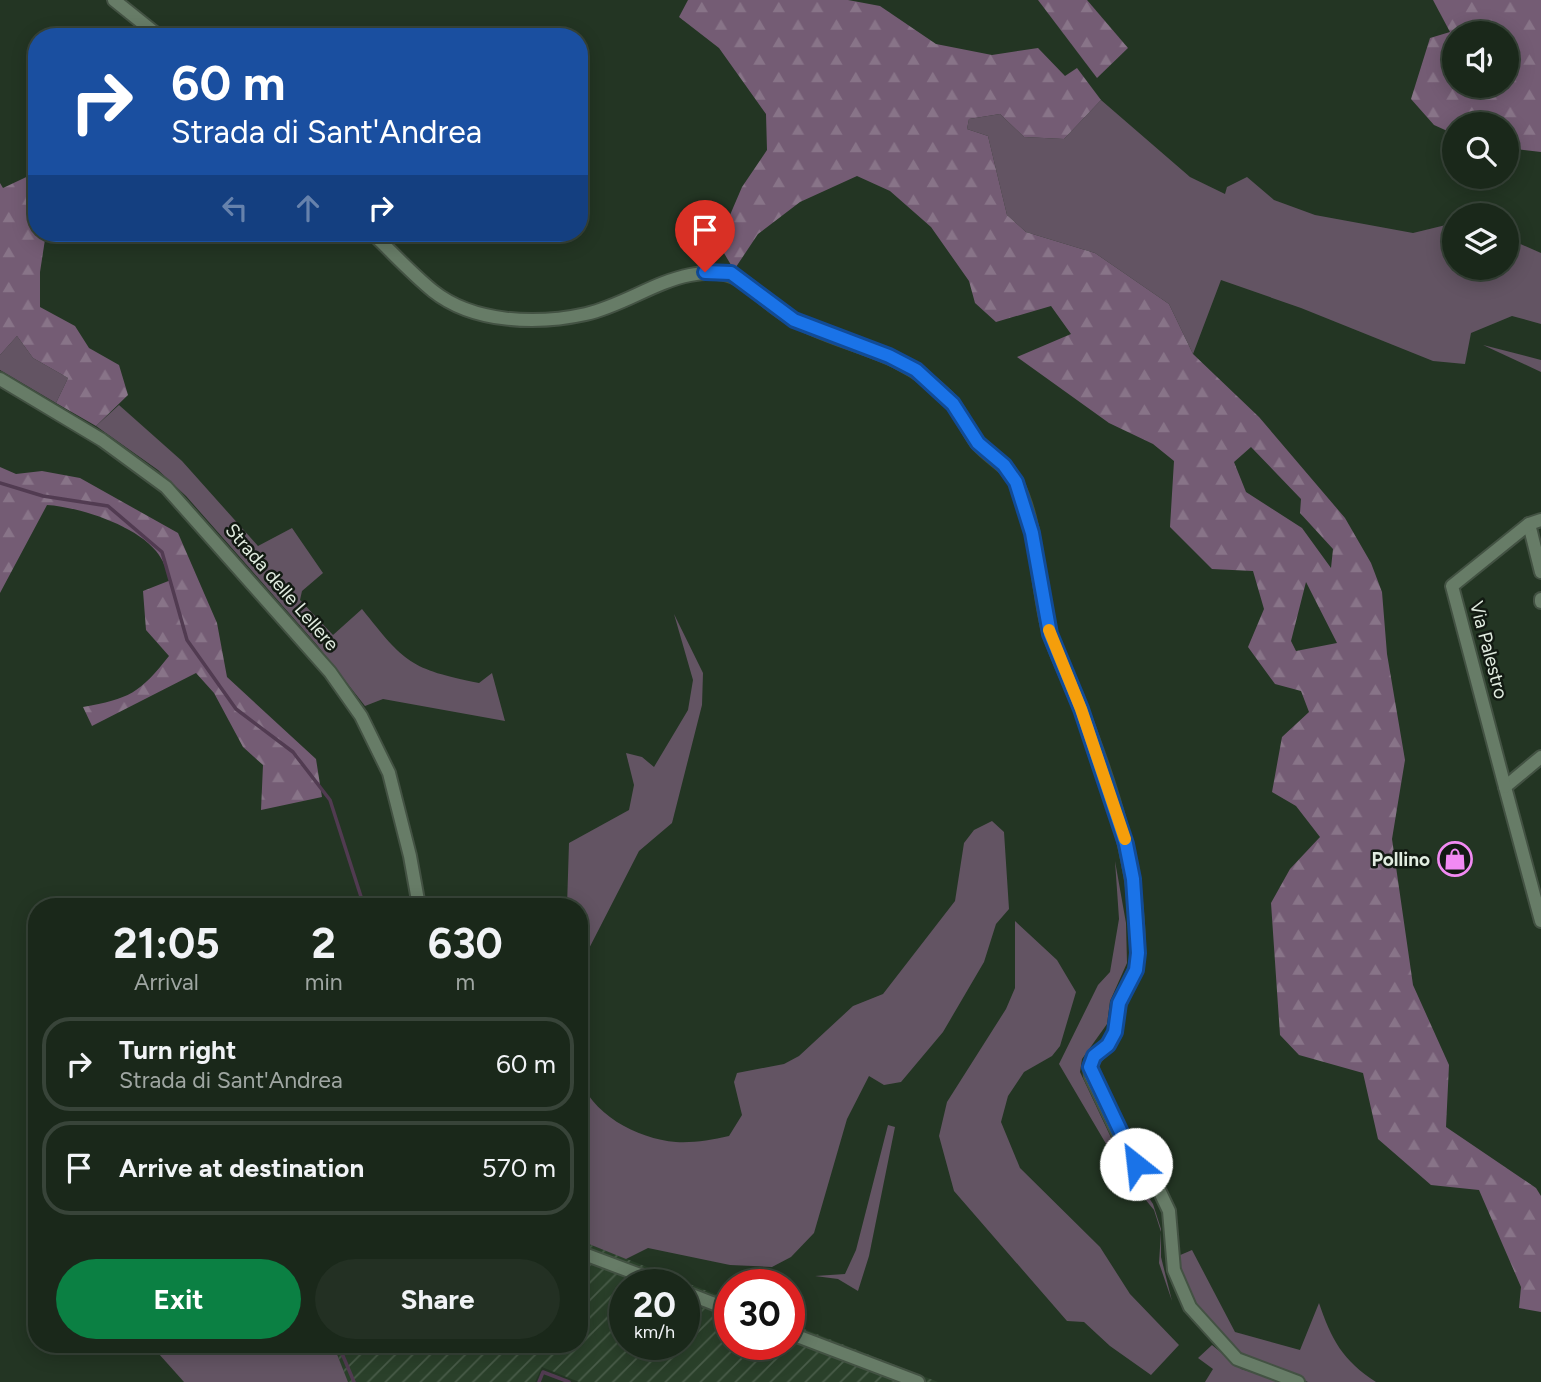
<!DOCTYPE html>
<style>
body{margin:0;font-family:Figtree,sans-serif;background:#233023;color:#f1f3f6;height:100vh;display:flex;flex-direction:column;font-size:26px;white-space:nowrap}
*{box-sizing:border-box;margin:0}
p{font-size:23px;color:#9fa6a2}
.icon{flex:none;width:38px;height:38px;fill:none;stroke:currentColor;stroke-width:2;stroke-linecap:round;stroke-linejoin:round}
.map{position:relative;flex:1;overflow:hidden}
.side{position:absolute;left:28px;top:898px;width:560px;height:455px;display:flex;flex-direction:column;background:#1a281a;border-radius:28px;box-shadow:0 4px 18px #0003,0 0 0 2px #384439}
.side>*{flex:none}
.top-card{position:absolute;left:28px;top:28px;width:560px;height:214px;border-radius:28px;box-shadow:0 4px 18px #0003,0 0 0 2px #384439;background:#1a4fa0;color:#fff;overflow:hidden}
.buttons{position:absolute;left:1442px;top:21px;display:grid;gap:14px}
.buttons a{display:grid;place-items:center;width:77px;height:77px;border-radius:50%;background:#1a281a;box-shadow:0 4px 18px #0003,0 0 0 2px #384439;font-size:35px}
.speed{position:absolute;left:609px;top:1269px;display:flex;gap:14px;font-size:35px;font-weight:700;text-align:center}
.speed>*{display:grid;place-content:center;width:91px;height:91px;border-radius:50%;background:#1a281a;box-shadow:0 4px 18px #0003,0 0 0 2px #384439;line-height:1}
.speed small{font-size:18px;font-weight:400}
.speed .limit{border:10px solid #d22;background:#fff;color:#111}
.pin{position:absolute;display:grid;place-items:center;width:60px;height:60px;color:#fff;margin:-72px -30px;border-radius:50% 50% 50% 0;rotate:-45deg;box-shadow:0 0 7px #0007}
.pin .icon{rotate:45deg}
.me{position:absolute;width:77px;margin:-38px;rotate:331deg;stroke-linejoin:round;filter:drop-shadow(0 0 5px #0008)}
.turn{display:flex;align-items:center;gap:24px;height:147px;padding:0 28px;font-size:32px}
.turn .icon{width:91px;height:91px;stroke-width:2.5}
.turn b{display:block;font-size:49px;line-height:60px}
.lanes{display:flex;align-items:center;height:66px;padding:0 28px;background:#0003;justify-content:center;gap:35px;direction:ltr}
.lanes .off{opacity:.35}
.eta{display:flex;justify-content:space-evenly;align-items:center;height:119px;text-align:center}
.eta b{font-size:42px;font-weight:700;line-height:49px}
.cta{display:flex;gap:14px;margin-top:auto;padding:14px 28px}
.cta a{flex:1;height:80px;border-radius:42px;background:#0b8043;color:#fff;font-size:28px;font-weight:700;line-height:80px;text-align:center}
.cta a+a{background:#233023;color:#f1f3f6}
ul{padding:0;list-style:none}
li{display:flex;align-items:center;gap:21px;height:94px;margin:0 14px 10px;padding:0 14px;border:4px solid #384439;border-radius:28px}
li div{flex:1}
li b{display:block;font-size:26px}
li em{font-style:normal}
.map>svg:first-child{display:block}
</style>
<div class="map">
<svg width="1541" height="1382" viewBox="0 0 1541 1382">
<defs>
<pattern id="industrial-furrows" width="10" height="10" patternUnits="userSpaceOnUse" patternTransform="scale(1.75)"><rect width="10" height="10" fill="#2a402a"/><path d="M-1 1l2-2M0 10L10 0M9 11l2-2" fill="none" stroke="#495c49"/></pattern>
<pattern id="forest-firs" width="22" height="20" patternUnits="userSpaceOnUse" patternTransform="scale(1.75)"><rect width="22" height="20" fill="#745c74"/><path d="M5 1l3.5 6h-7zM16 11l3.5 6h-7z" fill="#887488"/></pattern>
</defs>
<rect width="100%" height="100%" fill="#233523"/>
<!-- industrial -->
<path fill="url(#industrial-furrows)" fill-rule="evenodd" d="M579,1240l151,60v44h59v-21l149,59h-359l-37,-15 -7,15h-187l-15,-38h246zM625,1284h59v60h-59z"/>
<!-- grass -->
<g fill="#635463">
<path d="M1101,100l89,77 35,17 2,-7 20,-10 27,23 41,15 98,18 41,-10v45h53v-30l34,15v71l-29,-8 -41,17 -6,31 -32,-3 -132,-53 -80,-28 -28,74 -24,-50 -74,-51 -69,-21 -19,-17 -19,-79 -21,-7 2,-10 31,-5 24,23 40,2z"/>
<path d="M17,336l16,22 35,20 -12,25 -56,-33v-15z"/>
<path d="M1483,345l58,15v12z"/>
<path d="M119,405l63,56 76,85 34,-18 31,45 -21,18 -2,9 33,35 29,-26c43,54 48,60 117,74l13,-10 13,48 -122,-22 -18,7 -48,-61 -131,-149 -28,-26 -62,-44z"/>
<path d="M674,614l29,59 -1,32 -30,118 -33,28 -60,117v-62h-12l2,-63 60,-33 5,-25 -8,-32 16,4 12,10 34,-57 5,-30z"/>
<path d="M992,821l12,11 5,77 -13,15 -12,38 -41,70 -42,50 -17,3 -15,-9 -22,43 -33,114 -23,24 -19,10 -42,-2 -82,-17 -22,11 -47,-19v-165c10,38 58,64 97,67 18,1 35,-2 53,-6l13,-21 -8,-33 3,-9 47,-9 15,-8 54,-50 30,-12 72,-93 9,-58 10,-13z"/>
<path d="M1115,861l11,62 1,40 -17,38 -3,23 -25,35 -2,13 36,76 37,56 8,25v28l11,44 -13,-38 2,-31 -7,-22 -32,-39 -63,-107 39,-79 12,-13 9,-53z"/>
<path d="M1015,921l42,39 19,32 -16,54 -8,10 -28,16 -16,24 -7,26 19,46 80,79 30,47 49,51 -28,30 -41,-29 -26,-24 -17,-1 -113,-130 -15,-55 8,-34 59,-93 9,-21z"/>
<path d="M888,1125l7,2 -26,129 -11,35 -20,-12 -23,-3 30,-2 11,-24z"/>
<path d="M1192,1250l43,82 65,18 19,-47c12,36 24,58 57,79h-68l-70,-26 -44,-53 -13,-22 -3,-25z"/>
<path d="M150,1344h183l15,38h-164z"/>
<path d="M1212,1345l29,24 42,13h-78l8,-13 -15,-11z"/>
</g>
<!-- forest -->
<g fill="url(#forest-firs)" fill-rule="evenodd">
<path d="M688,0h160l32,6 56,38 56,11 46,-7 27,28 12,-8 24,32 -37,39 -40,-2 -24,-23 -31,5 -2,10 21,7 19,79 19,17 69,21 74,51 24,50 66,63 86,101 26,45 11,29 5,62 18,106 -13,79 21,146 36,80 -3,62 90,61 5,8v116l-22,-4 2,-21 -42,-97 -48,-5 -53,-46 -15,-66 -64,-18 -19,-20 -9,-132 19,-34 30,-32 -24,-31 -24,-14 10,-55 27,-25 -8,-21 -26,-7 -27,-37 16,-38 -11,-38 -41,-2 -42,-42 4,-66 -21,-17 -44,-21 -92,-66 54,-23 -20,-28 -55,16 -21,-19 -6,-22 -38,-54 -41,-36 -33,-15 -57,26 -42,32 -24,36 -16,-27 24,-56 25,-37 -1,-36 -47,-66 -40,-31zM1251,447l50,52 -1,14 33,36 -2,19 -29,-40 -56,-36 -12,-30zM1306,582l31,61 -41,8 -5,-10z"/>
<path d="M1038,0h49l41,48 -31,30z"/>
<path d="M1433,0h108v152l-34,-4v-24h-53v10l-20,-9 -23,-26 19,-61 20,-6zM1454,33h53v53h-53z"/>
<path d="M37,172v61h9l-6,39v35l35,19 14,22 30,17 9,30 -32,31 -40,-23 12,-25 -35,-20 -16,-22 -17,19v-172l3,5z"/>
<path d="M0,467l16,7 26,-3 38,7 98,55 39,90 10,54 89,82 6,38 -61,13 2,-45 -20,-18 -29,-54 -18,-20 -104,53 -9,-19c46,-8 57,-14 86,-51l-23,-26 -3,-39 28,-11c-4,-9 -8,-21 -15,-29 -21,-26 -77,-44 -109,-46l-47,88z"/>
</g>
<g fill="none" stroke-linecap="round" stroke-linejoin="round">
<!-- stream -->
<g stroke="#513b51" stroke-width="3.5">
<path d="M0,483l43,13 65,10 54,46 25,88 49,69 57,43 37,48 34,106"/>
<path d="M338,1344l16,38"/>
<path d="M539,1382l4,-10 26,10"/>
</g>
<!-- minor casing -->
<g stroke="#435243" stroke-width="16">
<g id="minor">
<path d="M114,0l46,37"/>
<path d="M372,233c20,19 39,40 61,58 40,32 104,34 153,23 36,-8 68,-32 104,-39 57,-11 60,21 103,44 56,30 105,29 154,78 13,13 19,31 30,46 13,15 29,21 39,39 23,46 20,101 33,149 8,27 22,52 32,78 30,77 57,158 57,242 0,21 -11,33 -18,52 -4,10 -2,23 -7,33 -8,16 -26,20 -22,40l32,67 37,49 9,19 5,59 16,37 47,52 61,23"/>
<path d="M0,379l102,61 64,47 164,185 31,44 28,57 21,83 9,50"/>
<path d="M1529,524l12,48"/>
<path d="M1541,599v3"/>
<path d="M1541,757l-36,30 36,134"/>
<path d="M1505,787l-53,-201 77,-62 12,-4"/>
<path d="M579,1252l85,32"/>
<path d="M684,1292l46,18"/>
<path d="M789,1333l129,49"/>
</g>
</g>
<!-- minor -->
<use href="#minor" stroke="#677c67" stroke-width="12"/>
</g>
<g fill="none" stroke-linecap="round" stroke-linejoin="round">
<!-- route casing -->
<g stroke="#114b97" stroke-width="18">
<path id="route" d="M705,272l26,1 63,47 95,36 27,14 37,34 25,39 26,22 12,17 16,51 18,101 31,75 45,135 7,35 5,74 -2,17 -17,33 -4,29 -7,13 -14,11 -4,11 46,97"/>
</g>
<!-- route -->
<use href="#route" stroke="#1a73e8" stroke-width="12"/>
<!-- slow -->
<path stroke="#f59e0b" stroke-width="12" d="M1049,630l32,79 44,130"/>
</g>
<!-- icons -->
<defs>
<g id="shop-ring" transform="scale(1.75)"><circle r="9.5" fill="#121a12" stroke="#f28af3" stroke-width="1.5"/><path d="M-5-2.5h2.3a2.7 3.5 0 0 1 5.4 0H5L5.5 6h-11ZM-1.5-2.5h3a1.5 2.3 0 0 0-3 0Z" fill="#f28af3"/></g>
</defs>
<g fill-rule="evenodd">
<use href="#shop-ring" x="1455" y="859"/>
</g>
<g text-anchor="middle" dominant-baseline="central" stroke-width="5" stroke-linejoin="round" paint-order="stroke">
<!-- street labels -->
<g font-size="19" fill="#e1ece0" stroke="#121a12">
<text transform="translate(282 587) rotate(49)">Strada delle Lellere</text>
<text transform="translate(1489 650) rotate(75)">Via Palestro</text>
</g>
<!-- poi labels -->
<g font-size="19" font-weight="bold" fill="#e1ece0" stroke="#121a12" text-anchor="end">
<text x="1430" y="859">Pollino</text>
</g>
</g>
</svg>
<div class="buttons">
<a><svg class="icon" aria-label="sound" viewBox="0 0 24 24"><path d="M4 9h4l5-4v14l-5-4H4zM17 9q2 3 0 6"/></svg></a>
<a><svg class="icon" aria-label="search" viewBox="0 0 24 24"><circle cx="10" cy="10" r="6"/><path d="M15 15l6 6"/></svg></a>
<a><svg class="icon" aria-label="layers" viewBox="0 0 24 24"><path d="M12 4l9 5-9 5-9-5zM3 14l9 5 9-5"/></svg></a>
</div>
<div class="speed"><div>20<small>km/h</small></div><div class="limit">30</div></div>
<div class="pin" style="left:705px;top:272px;background:#d93025"><svg class="icon" aria-label="arrive" viewBox="0 0 24 24"><path d="M6 21V4h12l-3 4 3 4H6"/></svg></div>
<svg class="me" style="left:1136px;top:1164px" viewBox="-20 -20 40 40"><circle r="19" fill="#fff"/><path d="M0-13L10 11 0 6-10 11z" fill="#1a73e8"/></svg>
<div class="top-card">
<div class="turn"><svg class="icon" aria-label="right" viewBox="0 0 24 24"><path d="M7 20v-9h11M14 6l5 5-5 5"/></svg><div><b>60 m</b>Strada di Sant'Andrea</div></div>
<div class="lanes"><svg class="icon off" aria-label="left" viewBox="0 0 24 24"><path d="M17 20v-9H6M10 6l-5 5 5 5"/></svg><svg class="icon off" aria-label="ahead" viewBox="0 0 24 24"><path d="M12 20V5M6 11l6-6 6 6"/></svg><svg class="icon" aria-label="right" viewBox="0 0 24 24"><path d="M7 20v-9h11M14 6l5 5-5 5"/></svg></div>
</div>
<section class="side">
<div class="eta">
<div><b>21:05</b><p>Arrival</p></div>
<div><b>2</b><p>min</p></div>
<div><b>630</b><p>m</p></div>
</div>
<ul>
<li><svg class="icon" aria-label="right" viewBox="0 0 24 24"><path d="M7 20v-9h11M14 6l5 5-5 5"/></svg><div><b>Turn right</b><p>Strada di Sant'Andrea</p></div><em>60 m</em></li>
<li><svg class="icon" aria-label="arrive" viewBox="0 0 24 24"><path d="M6 21V4h12l-3 4 3 4H6"/></svg><div><b>Arrive at destination</b></div><em>570 m</em></li>
</ul>
<div class="cta"><a>Exit</a><a>Share</a></div>
</section>
</div>
